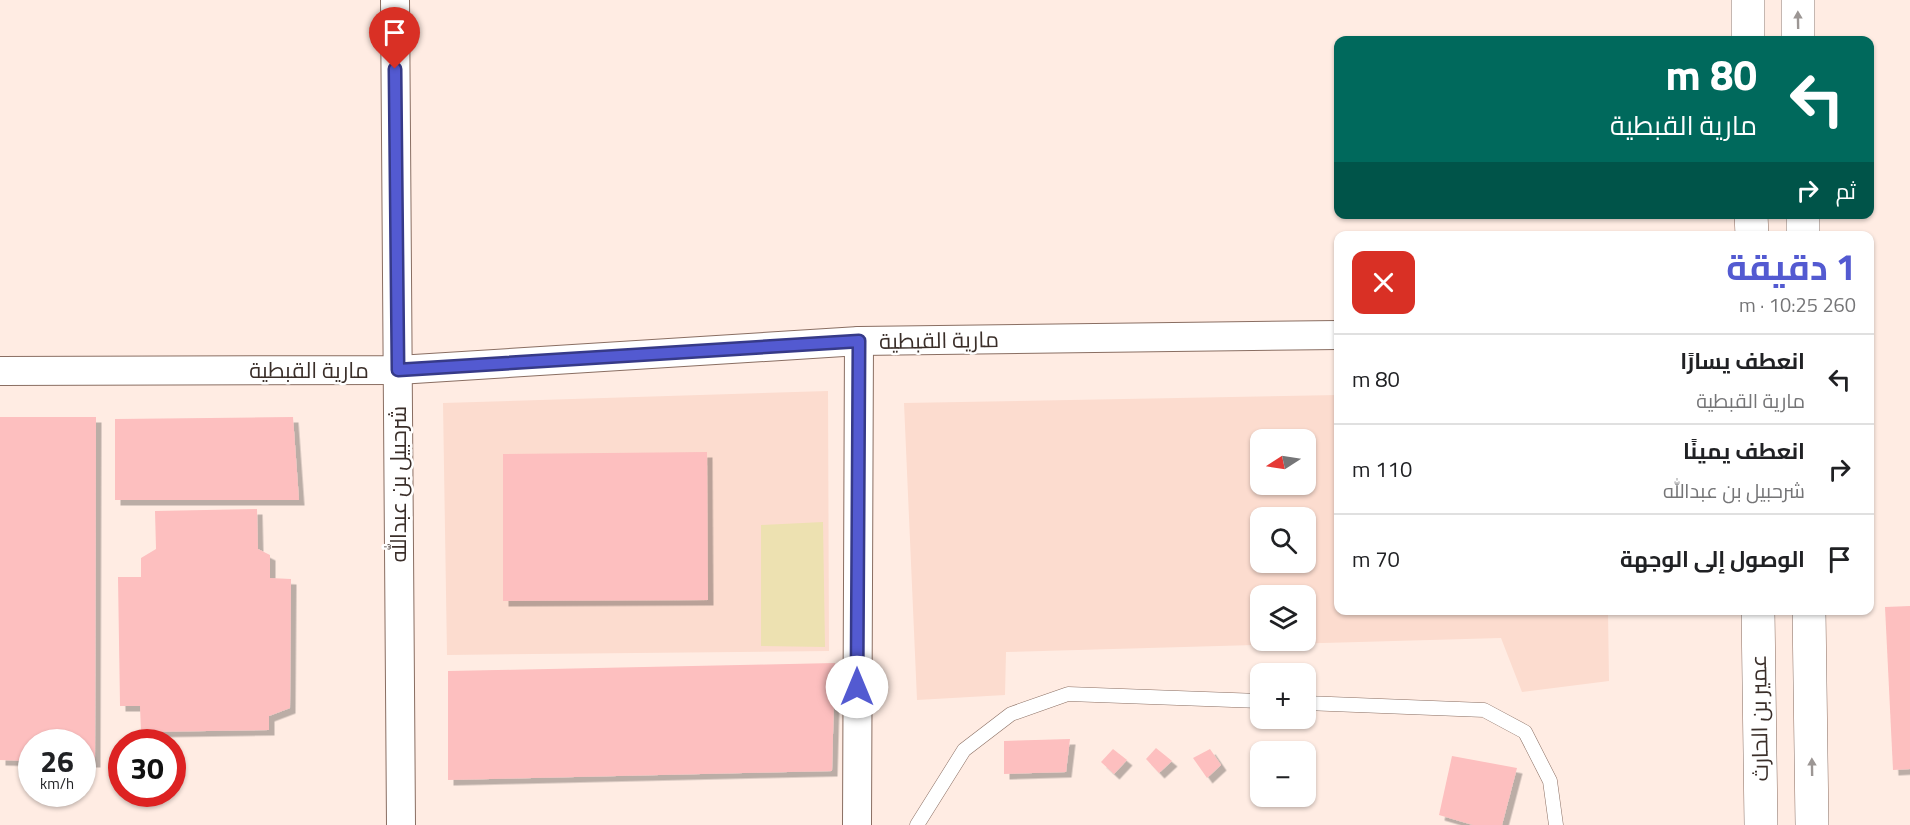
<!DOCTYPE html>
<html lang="ar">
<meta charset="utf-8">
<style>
body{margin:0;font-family:"Titillium Web",Cairo,sans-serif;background:#f6f6f6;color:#202124;direction:rtl;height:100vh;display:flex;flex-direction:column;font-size:22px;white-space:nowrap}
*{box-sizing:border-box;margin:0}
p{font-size:20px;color:#757577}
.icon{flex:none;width:33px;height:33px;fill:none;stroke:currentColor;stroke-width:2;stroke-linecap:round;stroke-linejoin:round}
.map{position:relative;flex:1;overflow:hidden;direction:ltr}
.panel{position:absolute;left:1334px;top:231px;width:540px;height:384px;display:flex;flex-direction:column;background:#fff;border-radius:12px;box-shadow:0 2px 4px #0004;direction:rtl}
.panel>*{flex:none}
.guide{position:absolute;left:1334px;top:36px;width:540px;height:183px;border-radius:12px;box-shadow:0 2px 4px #0004;direction:rtl;background:#00695c;color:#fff;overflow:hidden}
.needle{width:39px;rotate:258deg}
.controls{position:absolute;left:1250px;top:429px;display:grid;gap:12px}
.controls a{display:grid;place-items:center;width:66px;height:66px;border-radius:12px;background:#fff;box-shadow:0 2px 4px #0004;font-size:30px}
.speed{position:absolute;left:18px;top:729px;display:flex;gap:12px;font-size:30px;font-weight:700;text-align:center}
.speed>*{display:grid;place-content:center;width:78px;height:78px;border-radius:50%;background:#fff;box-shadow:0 2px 4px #0004;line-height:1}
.speed small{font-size:15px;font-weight:400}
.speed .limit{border:9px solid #d22;background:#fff;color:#111}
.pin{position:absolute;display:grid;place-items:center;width:51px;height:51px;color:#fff;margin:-62px -26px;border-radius:50% 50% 50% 0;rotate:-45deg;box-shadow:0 0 6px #0007}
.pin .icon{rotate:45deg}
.me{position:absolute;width:66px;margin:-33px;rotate:0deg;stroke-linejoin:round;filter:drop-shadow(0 0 4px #0008)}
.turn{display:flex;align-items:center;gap:21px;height:126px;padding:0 18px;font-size:27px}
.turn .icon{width:78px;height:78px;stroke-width:2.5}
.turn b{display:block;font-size:42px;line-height:51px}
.then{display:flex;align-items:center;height:57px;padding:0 18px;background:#0003;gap:12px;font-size:22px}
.round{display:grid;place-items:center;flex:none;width:63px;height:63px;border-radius:12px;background:#f6f6f6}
.overview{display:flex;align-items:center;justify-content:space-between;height:102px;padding:0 18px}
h1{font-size:36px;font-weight:700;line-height:45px;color:#535ad1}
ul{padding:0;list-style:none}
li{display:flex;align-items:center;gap:18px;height:90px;padding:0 18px;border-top:2px solid #e0e0e0}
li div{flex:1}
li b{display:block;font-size:22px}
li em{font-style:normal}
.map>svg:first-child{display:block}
</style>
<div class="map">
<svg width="1910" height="825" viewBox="0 0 1910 825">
<defs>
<filter id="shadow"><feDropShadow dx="5.5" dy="5.5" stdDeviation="0" flood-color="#0004"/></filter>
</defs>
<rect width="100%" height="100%" fill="#ffece3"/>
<!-- built -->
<g fill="#fcdccf" fill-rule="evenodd">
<path d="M828,391l1,260 -382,4 -4,-252z"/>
<path d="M1338,395v215l270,1 1,70 -87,11 -21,-54 -495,14 -1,43 -88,5 -13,-297zM1260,440h45v44h-45zM1260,518h45v44h-45zM1260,596h45v44h-45z"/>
</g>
<!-- green -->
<path fill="#ede1b1" d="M823,522l2,125 -64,-1v-121z"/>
<!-- building -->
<g fill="#fdbfbf" filter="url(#shadow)">
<path d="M0,417h96l-1,345h-13v-20h-50v19l-32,-1z"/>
<path d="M293,417l6,83h-184v-81z"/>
<path d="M707,452l1,148 -205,1v-147z"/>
<path d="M257,509l1,40 12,6v23l21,1 -1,129 -21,8v14l-128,2 -1,-26h-20l-2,-129h23v-19l15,-9 -1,-38z"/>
<path d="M1910,606v163l-17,1 -8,-163z"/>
<path d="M835,663l-3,108 -384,9v-109z"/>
<path d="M1070,739l-4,33 -62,2v-33z"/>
<path d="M1156,748l16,13 -13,12 -13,-14z"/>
<path d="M1113,749l14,11 -13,14 -13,-12z"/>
<path d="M1210,749l11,16 -14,13 -14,-20z"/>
<path d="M1452,756l65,12 -15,57h-29l-34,-10z"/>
</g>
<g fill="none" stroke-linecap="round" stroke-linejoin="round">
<!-- service casing -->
<g stroke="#8a6e62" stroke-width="15">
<g id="service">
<path d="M1305,703l179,7 41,22 25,49 6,44"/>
<path d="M917,825l47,-75 47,-36 57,-20 192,7"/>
</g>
</g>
<!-- minor casing -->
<g stroke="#8a6e62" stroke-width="30">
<g id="minor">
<path d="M395,0l6,825"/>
<path d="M0,371l398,-1 461,-29 479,-6"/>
<path d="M857,825l2,-484"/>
</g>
</g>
<!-- tertiary casing -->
<g stroke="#8a6e62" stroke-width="34">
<g id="tertiary">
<path d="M1748,0v40"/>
<path d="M1798,0v40"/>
<path d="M1751,214l1,22"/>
<path d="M1803,214v22"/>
<path d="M1758,610l3,215"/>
<path d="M1809,610l3,215"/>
</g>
</g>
<!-- service -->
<use href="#service" stroke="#fff" stroke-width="14"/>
<!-- minor -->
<use href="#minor" stroke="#fff" stroke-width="28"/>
<!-- tertiary -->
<use href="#tertiary" stroke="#fff" stroke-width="33"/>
</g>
<!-- one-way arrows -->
<defs><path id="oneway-solid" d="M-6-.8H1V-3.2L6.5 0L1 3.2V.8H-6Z" transform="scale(1.5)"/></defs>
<g fill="#9c9694">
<use href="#oneway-solid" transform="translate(1798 20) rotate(-91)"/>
<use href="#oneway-solid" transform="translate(1812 767) rotate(-91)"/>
</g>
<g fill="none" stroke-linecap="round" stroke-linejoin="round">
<!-- route casing -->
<g stroke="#363a88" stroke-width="15">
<path id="route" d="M395,69l3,301 461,-29 -2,346"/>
</g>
<!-- route -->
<use href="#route" stroke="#535ad1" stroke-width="10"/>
</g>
<g text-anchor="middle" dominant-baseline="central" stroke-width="5" stroke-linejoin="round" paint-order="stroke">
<!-- street labels -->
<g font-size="22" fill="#3a2e29" stroke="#fff">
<text transform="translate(939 340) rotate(-1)">مارية القبطية</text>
<text x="309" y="370">مارية القبطية</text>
<text transform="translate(398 484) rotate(-90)">شرحبيل بن عبدالله</text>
<text transform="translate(1759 718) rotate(-91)">عمير بن الحارث</text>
</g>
</g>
</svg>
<div class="controls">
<a><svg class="needle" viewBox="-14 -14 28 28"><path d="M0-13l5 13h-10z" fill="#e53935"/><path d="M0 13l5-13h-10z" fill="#757577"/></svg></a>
<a><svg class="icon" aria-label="search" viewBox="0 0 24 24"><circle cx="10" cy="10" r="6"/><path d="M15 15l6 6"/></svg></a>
<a><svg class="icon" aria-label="layers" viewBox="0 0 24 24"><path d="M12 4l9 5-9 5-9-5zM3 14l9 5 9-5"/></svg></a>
<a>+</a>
<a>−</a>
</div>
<div class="speed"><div>26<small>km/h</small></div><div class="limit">30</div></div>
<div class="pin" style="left:395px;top:69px;background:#d93025"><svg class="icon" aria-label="arrive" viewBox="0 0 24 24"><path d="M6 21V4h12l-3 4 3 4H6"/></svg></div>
<svg class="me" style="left:857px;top:687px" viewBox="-20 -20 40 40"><circle r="19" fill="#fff"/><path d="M0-13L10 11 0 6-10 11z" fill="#535ad1"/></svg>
<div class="guide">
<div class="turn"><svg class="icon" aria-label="left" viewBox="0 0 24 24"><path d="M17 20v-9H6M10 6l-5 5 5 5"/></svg><div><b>80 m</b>مارية القبطية</div></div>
<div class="then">ثم<svg class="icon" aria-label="right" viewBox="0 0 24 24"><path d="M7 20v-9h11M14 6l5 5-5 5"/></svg></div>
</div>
<section class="panel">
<div class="overview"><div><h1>1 دقيقة</h1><p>260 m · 10:25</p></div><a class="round" style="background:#d93025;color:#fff"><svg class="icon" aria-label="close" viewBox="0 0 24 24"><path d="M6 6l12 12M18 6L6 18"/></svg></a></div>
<ul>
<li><svg class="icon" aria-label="left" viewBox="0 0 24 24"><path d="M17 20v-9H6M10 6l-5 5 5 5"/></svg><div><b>انعطف يسارًا</b><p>مارية القبطية</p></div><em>80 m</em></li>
<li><svg class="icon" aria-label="right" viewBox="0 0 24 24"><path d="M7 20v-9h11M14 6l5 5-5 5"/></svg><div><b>انعطف يمينًا</b><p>شرحبيل بن عبدالله</p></div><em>110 m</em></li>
<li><svg class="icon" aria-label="arrive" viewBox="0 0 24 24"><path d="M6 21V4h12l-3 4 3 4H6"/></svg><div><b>الوصول إلى الوجهة</b></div><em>70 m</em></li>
</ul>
</section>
</div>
